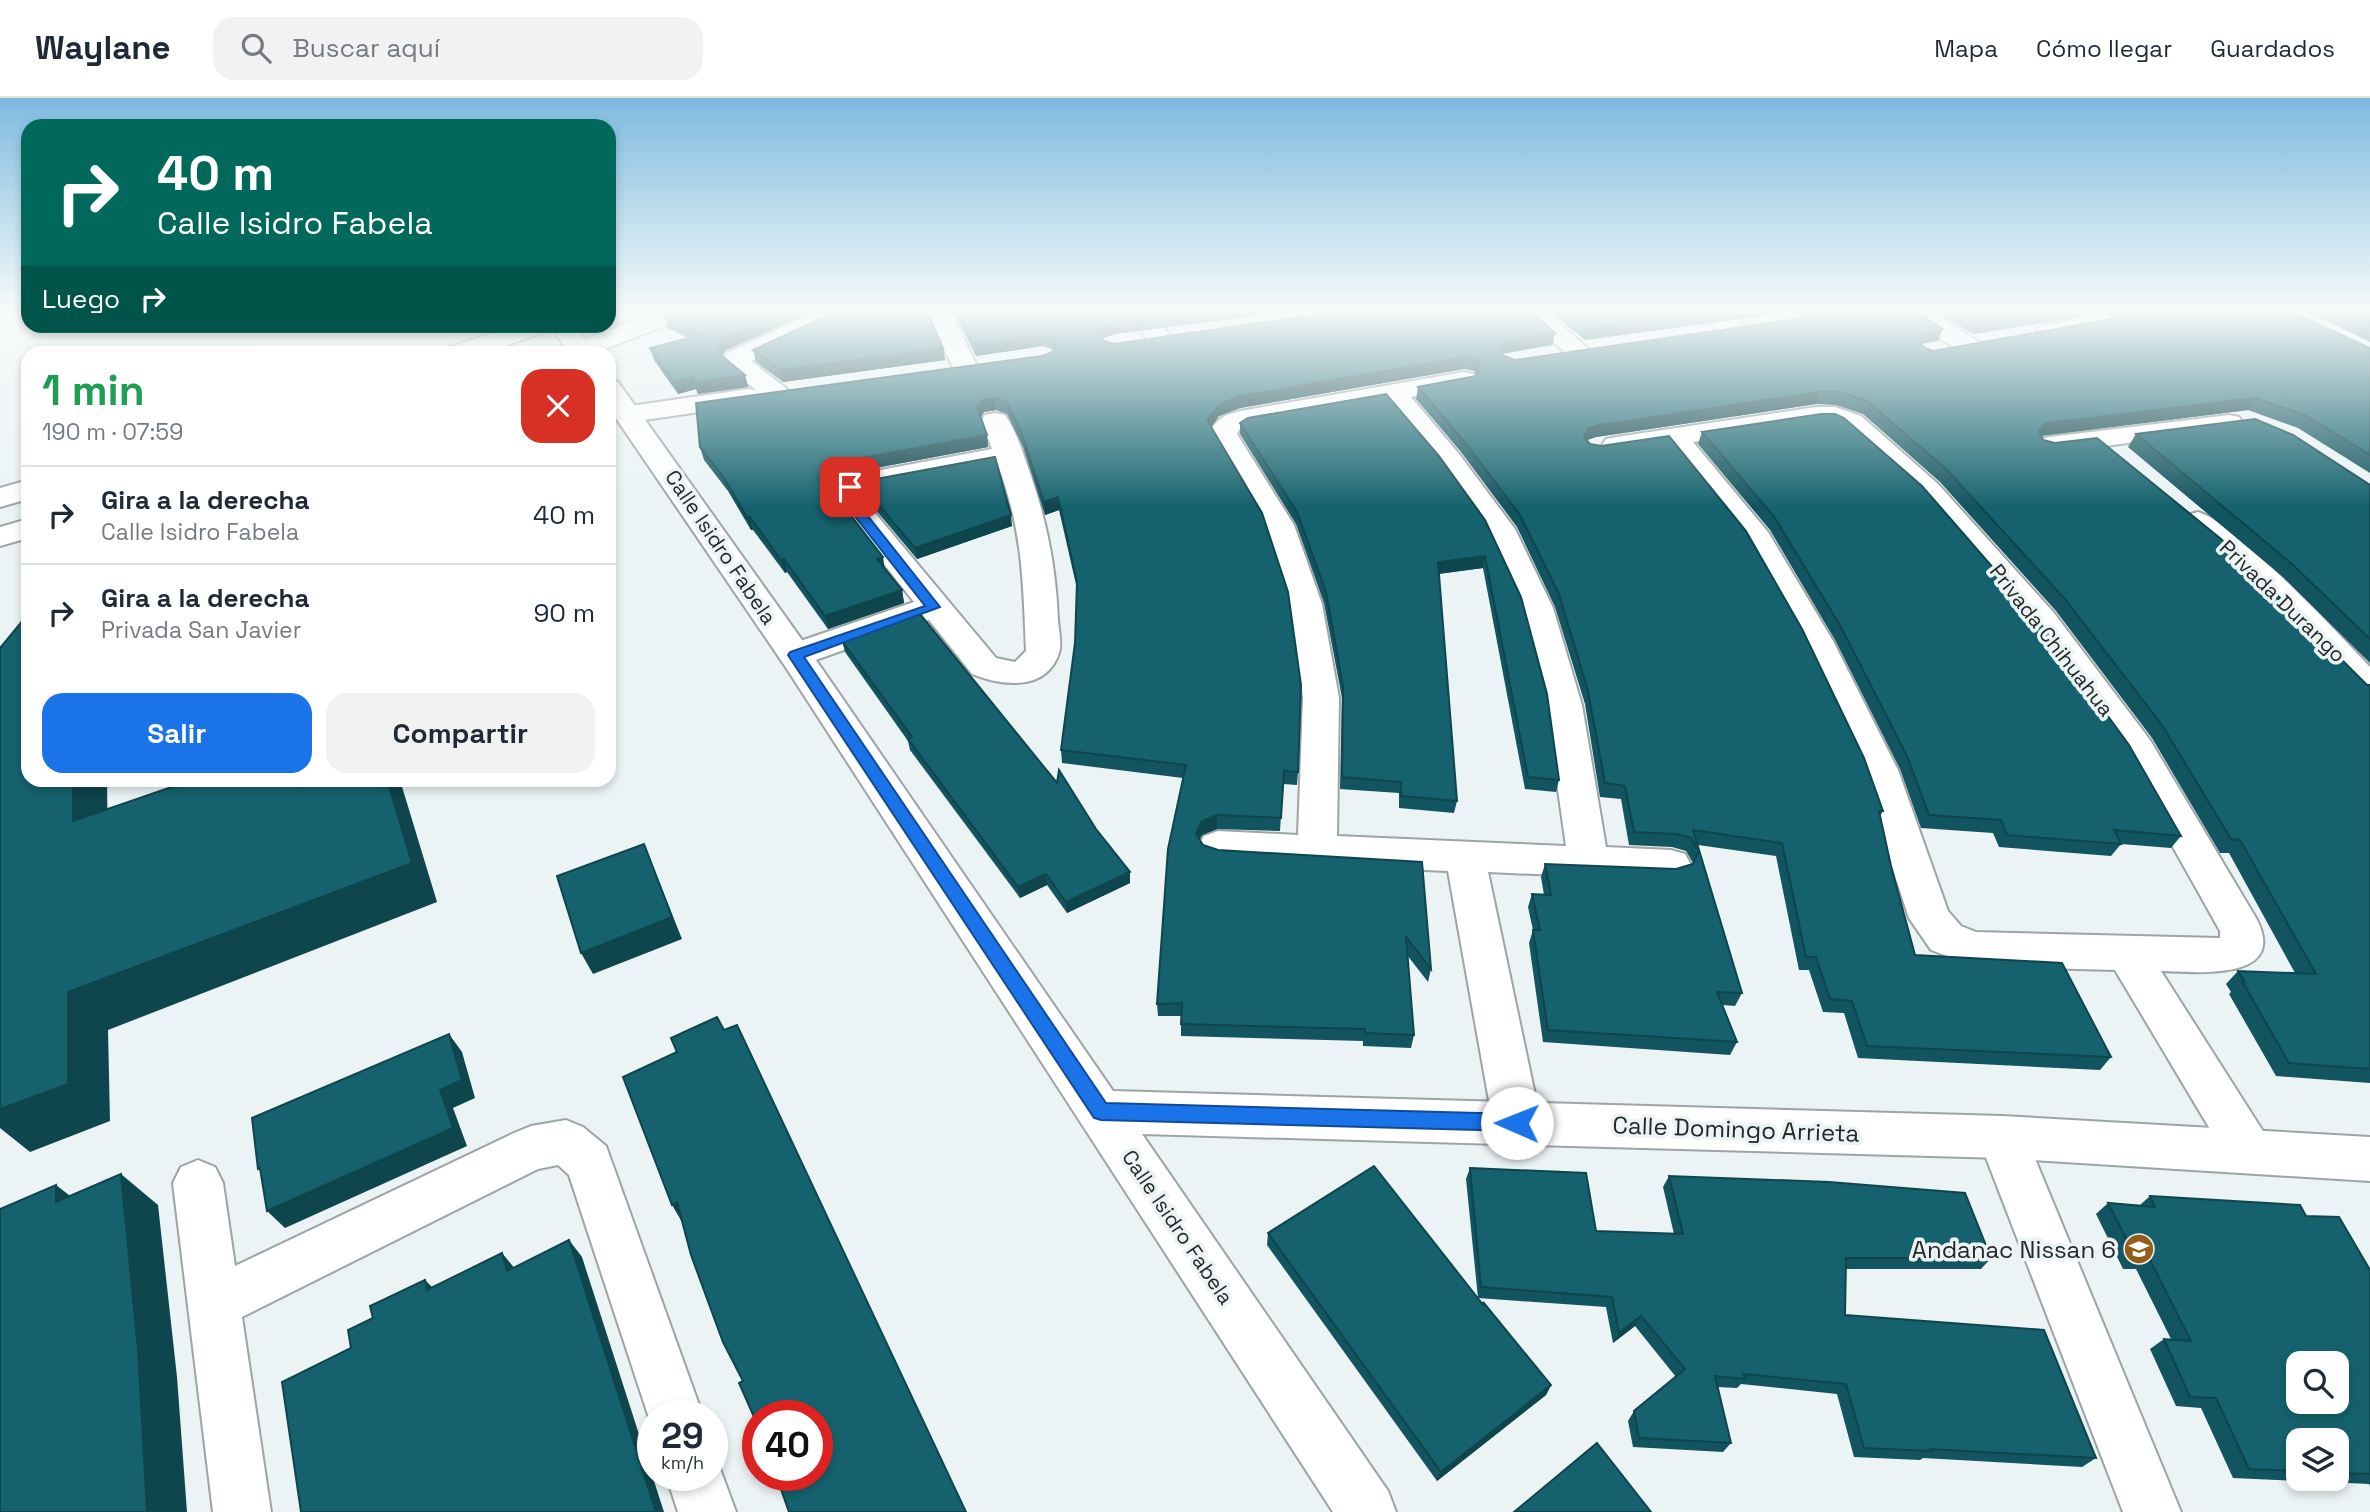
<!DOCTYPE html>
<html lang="es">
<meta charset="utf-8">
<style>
body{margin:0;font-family:"Space Grotesk",sans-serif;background:#f2f2f3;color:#1f2937;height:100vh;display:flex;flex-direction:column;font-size:26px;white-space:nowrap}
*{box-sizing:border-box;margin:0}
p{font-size:23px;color:#747a83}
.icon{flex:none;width:38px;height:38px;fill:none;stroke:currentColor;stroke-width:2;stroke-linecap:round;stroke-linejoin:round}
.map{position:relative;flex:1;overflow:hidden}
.drawer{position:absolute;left:21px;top:248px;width:595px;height:441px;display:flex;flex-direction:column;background:#fff;border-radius:21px;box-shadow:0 4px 10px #0003}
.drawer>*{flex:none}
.guide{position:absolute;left:21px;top:21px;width:595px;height:214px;border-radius:21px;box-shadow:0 4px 10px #0003;background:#00695c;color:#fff;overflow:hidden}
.fabs{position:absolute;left:2286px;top:1253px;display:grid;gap:14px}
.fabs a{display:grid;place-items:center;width:63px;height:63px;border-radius:14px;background:#fff;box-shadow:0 4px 10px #0003;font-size:35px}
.speed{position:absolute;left:637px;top:1302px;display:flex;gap:14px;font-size:35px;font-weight:700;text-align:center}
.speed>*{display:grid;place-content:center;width:91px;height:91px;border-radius:50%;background:#fff;box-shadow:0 4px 10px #0003;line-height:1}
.speed small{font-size:18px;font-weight:400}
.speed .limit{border:10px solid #d22;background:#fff;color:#111}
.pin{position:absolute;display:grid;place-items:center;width:60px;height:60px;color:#fff;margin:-30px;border-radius:14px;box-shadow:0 4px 10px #0006}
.me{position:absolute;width:77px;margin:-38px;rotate:271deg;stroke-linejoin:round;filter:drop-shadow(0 0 5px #0008)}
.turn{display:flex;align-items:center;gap:24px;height:147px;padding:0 21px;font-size:32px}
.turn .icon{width:91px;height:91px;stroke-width:2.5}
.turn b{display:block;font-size:49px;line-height:60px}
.then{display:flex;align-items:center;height:66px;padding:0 21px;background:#0003;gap:14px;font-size:26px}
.round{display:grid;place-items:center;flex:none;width:74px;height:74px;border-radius:21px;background:#f2f2f3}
.overview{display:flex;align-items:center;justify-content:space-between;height:119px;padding:0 21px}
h1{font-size:42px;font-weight:700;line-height:52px;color:#1e9e55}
.cta{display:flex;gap:14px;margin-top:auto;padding:14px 21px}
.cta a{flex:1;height:80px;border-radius:21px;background:#1a73e8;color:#fff;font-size:28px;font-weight:700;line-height:80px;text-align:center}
.cta a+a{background:#f2f2f3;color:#1f2937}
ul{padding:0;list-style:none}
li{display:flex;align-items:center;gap:21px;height:98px;padding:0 21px;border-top:2px solid #e0e1e3}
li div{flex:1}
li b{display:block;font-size:26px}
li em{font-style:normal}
header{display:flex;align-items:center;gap:42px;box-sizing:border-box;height:98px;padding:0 35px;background:#fff;border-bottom:2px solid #e0e1e3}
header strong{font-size:33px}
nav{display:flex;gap:38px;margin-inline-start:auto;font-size:24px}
.search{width:490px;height:63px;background:#f2f2f3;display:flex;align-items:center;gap:18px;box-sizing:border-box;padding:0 24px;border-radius:21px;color:#747a83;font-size:26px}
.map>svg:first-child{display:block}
</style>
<header>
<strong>Waylane</strong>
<div class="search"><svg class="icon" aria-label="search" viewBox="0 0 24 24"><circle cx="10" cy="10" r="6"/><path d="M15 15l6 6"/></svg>Buscar aquí</div>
<nav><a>Mapa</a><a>Cómo llegar</a><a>Guardados</a></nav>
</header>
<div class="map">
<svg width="2370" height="1414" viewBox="0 0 2370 1414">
<rect width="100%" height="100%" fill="#ebf3f5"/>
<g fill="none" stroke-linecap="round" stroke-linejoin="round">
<!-- minor casing -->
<g stroke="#9ca4a5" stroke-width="4">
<g id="minor">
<path d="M823,211h31l-3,5 -100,47 35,27 4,6 -4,6 -9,2 -17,-8 2,3 -3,6 -10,2 -119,17 -10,-2 -4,-6 4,-6 10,-2 119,-17 8,2 -29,-24 -5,-9 4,-5z"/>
<path d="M925,211h24l29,59 -4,6 -9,2 -9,-2z"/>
<path d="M1127,211h24l21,30 -4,5 -9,3 -9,-3z"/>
<path d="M1307,211h26l5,7 -3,5c-14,4 -20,-1 -28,-12z"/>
<path d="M1517,211h26l49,43 -4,5 -9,3 -9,-3z"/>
<path d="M1696,211h27l26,21 -3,5c-18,5 -40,-11 -50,-26z"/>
<path d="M1899,211h28l49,31 4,5 -4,5 -9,3 -9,-3 -56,-36z"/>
<path d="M2074,211h27l11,11c-10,14 -54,20 -71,16l-4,-5 4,-5 42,-8z"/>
<path d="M1464,274l9,2 4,6 -4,6 -62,11 48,57 56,75 38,79 29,97 24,142 65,3 14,4 6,11 -6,11 -14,4 -183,-8 53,251 -7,15 -17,6 -17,-6 -7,-15 -45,-252 -230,-10 -14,-5 -6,-10 6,-10 14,-5 80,4 5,-137 -13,-94 -26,-79 -55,-91c7,-15 15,-19 31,-23zM1386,304l53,64 46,64 36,78 25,97 20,141 -229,-10 2,-138 -17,-94 -28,-79 -57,-91 2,-4 8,-4z"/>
<path d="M1816,309h19l26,9 77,68 116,129 96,127 106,178c34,64 -60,54 -95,53l105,165 7,15 -7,15 -17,7 -17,-7 -117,-196 -142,-4 -42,-16 -22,-32 -49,-148 -61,-129 -56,-99 -77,-96 -50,7 -10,-2 -4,-6 4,-6 10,-2zM1816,325h15l10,5 77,68 112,131 92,129 98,175v7l-244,-6 -15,-6 -13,-15 -50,-141 -65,-129 -65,-109 -75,-90z"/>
<path d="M995,315l10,2c9,13 15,29 20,44 20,54 31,104 33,162 1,10 4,23 1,32 -13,39 -58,33 -87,21l-43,-54 -122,43 -12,3 -12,-3 -5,-8 5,-8 131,-45 -84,-106 10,-15 14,-6 138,-26 -11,-28 4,-6zM998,367c25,68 25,115 28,186l-11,11 -19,-4 -136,-163 12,-7z"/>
<path d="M2229,317l10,2 4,6 -4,6 -190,24 -10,-2 -4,-6 4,-6 10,-2z"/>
<path d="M2198,414c35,9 142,123 172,155v33l-12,-4 -82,-87 -89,-82 -4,-6 4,-6z"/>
<path d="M2002,1018l17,6 7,15 155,375h-58l-145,-375 7,-15z"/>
<path d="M566,1022l17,7 23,19 97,270h-50v14l-84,-255 -11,-10 -20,4 -296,148 29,195h-58l-40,-329 8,-16 17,-7 17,7 8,16 12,83 279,-133 17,-7z"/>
<path d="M712,1355l3,2 21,57h-58l-12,-37h46z"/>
</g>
</g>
<!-- tertiary casing -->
<g stroke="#9ca4a5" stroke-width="4">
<g id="tertiary">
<path d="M551,228h24l19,28h-25z"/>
<path d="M609,282l9,2 189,265 306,444 889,25 368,21v44l-368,-23 -860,-24 246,357 8,21h-63l-550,-849 -174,-255z"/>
</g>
</g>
<!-- secondary casing -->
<g stroke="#9ca4a5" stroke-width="4">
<g id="secondary">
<path d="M665,211h34l-3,5 -104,40h-37l3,-5z"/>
<path d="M516,228h36l-3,5 -69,23h-40l3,-5z"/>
<path d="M28,382v19l-28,8v-19z"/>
<path d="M28,421v19l-28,8v-19z"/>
</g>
</g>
<!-- minor -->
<use href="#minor" fill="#fff" fill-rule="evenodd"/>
<!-- tertiary -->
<use href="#tertiary" fill="#fff" fill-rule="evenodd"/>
<!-- secondary -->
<use href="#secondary" fill="#fff" fill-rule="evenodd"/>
</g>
<!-- wall -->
<g fill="#12545f" fill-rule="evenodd">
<path d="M683,211l42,42 -3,4 23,20 3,12 -50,7 -2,-5 -18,5 -24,-34 -4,-12 38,-10 -20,-10 -4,-12z"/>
<path d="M952,211h356l-194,25 -10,4 -1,1 11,5 441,-11 -3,12 -50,9 2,2 11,4 287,-42 -2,-4 -10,-2 -205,28 -38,-31h365l26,32 -16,3 1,3 10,4 179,-32 1,-1 -10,-9h182l85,39v125l-72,-45 -50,-18 -207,26 2,4 324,245h3v398l-94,-7 -47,-82 2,-2 -5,-8 12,-13 57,2 -66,-120h-9l-68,-115 -96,-127 -116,-129 -77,-68 -27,-9 -20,-1 -220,33 -10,3 297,371 -3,5 11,50 24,89 196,102 -11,13 -242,-12 -14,-45 -21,-1 -14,-42h-10l-23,-114 -78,-11 44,148 -7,13 -12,-1 14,37 -7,13 -187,-13 -14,-99 4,-13 -5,-23 4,-13 12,1 -3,-18 4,-13 131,5 17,-6 -7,-12 -14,-4 -43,-2 -8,-46 -21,-2 -15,-93 -30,-97 -38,-80 -56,-75 -45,-53 2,-12 58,-11 -2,-5 -10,-2 -224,39 -21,8 -8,11 87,345 -1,13 -14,-1 -3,47 -63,-2 -15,6 -3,5 4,5 15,5 204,12 9,107 -3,13 -21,-27 7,80 -3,13 -48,-2v-5l-182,-5v-20h-23l-1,-12 26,-226 -121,-15 -1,-13 14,-107 2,-54 -18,-79 -14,5 -22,-68 -16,-33 -11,-4 -12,2 -3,5 6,18 1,12 -134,25 -16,8 -7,10 54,79 17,21 2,13 -76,26 -41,-57 -2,1 -32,-43h-2l-23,-39 -24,-31 -4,-13 342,-91 12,-6 -11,-4 -67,10z"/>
<path d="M1931,211h151l-4,8 -105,17z"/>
<path d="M2302,211h68v33z"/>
<path d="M943,250l2,12 -162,22 -27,-20 -3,-12z"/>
<path d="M1240,325l245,97 74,260 -3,12 -31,-3 -42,-221 -44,6 18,227 -3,12 -55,-5v-15l-59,-4 2,-91 -18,-95 -28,-79 -56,-90z"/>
<path d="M1702,334l479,404 -10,12 -50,-4 -10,12 -112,-9 -6,-14 -72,-5 -21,-59 -65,-129 -65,-110 -72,-86z"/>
<path d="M2136,336l234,51v178l-87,-86 -155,-130z"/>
<path d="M862,387l150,41 -95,33 -53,-63z"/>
<path d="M842,543l288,242 -63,30 -20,-28 -27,13 -110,-148 -2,-9 -63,-89z"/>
<path d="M1470,1070l126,63 78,3 -11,-47 6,-11 322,82 -10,11h-135l-1,46 251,143 -14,9 -159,-9 -3,2 -66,-3 -17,-63 -96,-10 -4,4 -20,-1 14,56 -8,9 -90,-5 -5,-26 6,-10 42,-34 -41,-51 -22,17 -7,-36 -128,-9 -12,-119z"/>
<path d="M2150,1098l156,20 64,54v216l-1,-2 -136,-6 -32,-70 -25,-2 -26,-57 14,-10h7l-35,-70h-13l-27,-55 12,-11 32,2zM2298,1342h38v39h-38z"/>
<path d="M1268,1135l215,71v-2l68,83 -5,10 -109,86 -170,-236z"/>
</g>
<!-- shaded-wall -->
<g fill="#0f454d">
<path d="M645,211h14l-12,4z"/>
<path d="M790,211h28l-93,42 -5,7 -3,-12 5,-7z"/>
<path d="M1220,211h88l-194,25 -10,4 -6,7v-12l6,-7 9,-3z"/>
<path d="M1734,211h57l-1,3 -205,28 3,-12z"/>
<path d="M2064,211h18l-4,8 -105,17 5,-12z"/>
<path d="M1943,231l-5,12 -19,3v-6l6,-5z"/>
<path d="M1555,235l-3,12 -49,8 -4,-4 6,-8z"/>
<path d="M1042,237l1,11 -67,10 -2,-12z"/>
<path d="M943,250l2,12 -162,22 -3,-12z"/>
<path d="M1466,259l-2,12 -224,39 -21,8 -12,17v-13l13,-16 20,-8z"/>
<path d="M745,277l3,12 -50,7 -2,-5 -18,5 -4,-12 20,-6z"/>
<path d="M1820,294l-4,12 -220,33 -11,4 -1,-4 4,-9 12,-3z"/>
<path d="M994,300l2,12 -12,2 -5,8 -2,-13 6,-7z"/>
<path d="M2256,300l-8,12 -210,26 1,-5 6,-7 10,-2z"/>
<path d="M987,337l1,12 -134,25 -16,8 -10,15 -3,-13 10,-15 16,-7z"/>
<path d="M1058,399l1,13 -14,5 -1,-13z"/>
<path d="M1011,417l1,11 -95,33 -2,-11z"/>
<path d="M747,419h3l3,13h-2z"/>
<path d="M1485,458l-2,12 -47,6 2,-12z"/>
<path d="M883,459l2,13 -8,-11z"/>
<path d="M784,461l3,13 -2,1 -4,-13z"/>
<path d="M902,492l2,13 -76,26 -3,-13z"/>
<path d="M73,682h34l1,80 -35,-39z"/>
<path d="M387,682h13l37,122 -329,128 2,91 -80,31 -30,-24v-19l68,-117z"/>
<path d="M1217,717v14l-15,6 -6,12v-13l6,-13z"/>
<path d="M644,746l38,95 -89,35 -12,-21z"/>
<path d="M1130,774v11l-63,30 -1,-11z"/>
<path d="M1046,776l1,11 -27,13 -2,-11z"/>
<path d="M449,936l13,18 13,46 -22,10 14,38 -182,82 -18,-17 173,-121z"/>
<path d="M121,1076l37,31 19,172 10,135h-40z"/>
<path d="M56,1087l40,31 -40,-14z"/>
<path d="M677,1104l11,17 -6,3 -10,-17z"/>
<path d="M569,1142l13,17 82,255h-8z"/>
<path d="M502,1155l14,17 -9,1z"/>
<path d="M425,1182l16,16 -14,-6z"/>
<path d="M1641,1218l-6,10 -22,17 6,-10z"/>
<path d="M1551,1287l-5,10 -109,86 4,-9z"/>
</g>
<!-- building -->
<g fill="#15626e" stroke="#0f454d" stroke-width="2" fill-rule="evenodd">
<path d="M683,211h107l-68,30 -5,7 5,10 23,19 -51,7v-6l-20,6 -24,-34 51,-13 -37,-19z"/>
<path d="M841,211h85l17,39 -163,22 -27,-20z"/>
<path d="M956,211h264l-107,14 -9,3 -6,7 6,8 10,3 242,-35h172l27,24 -50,8 -6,8 5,7 11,4 289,-42 4,-6 -1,-3h105l31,20 -18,4 -6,5 4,9 10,4 179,-32 8,-10h165l85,39v107l-64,-39 -50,-18 -201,24 -10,2 -6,7 4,9 12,3 42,-5 124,101 146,146h3v384l-81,-6 -47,-82 3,1 -7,-11 78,3 -76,-134 -9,-1 -69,-114 -98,-127 -118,-129 -78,-67 -27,-10h-21l-220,33 -12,3 -4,9 6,7 11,2 68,-10 77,95 56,98 62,129 19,53h-4l12,55 24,89 147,8 49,94 -244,-11 -15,-45 -22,-2 -14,-42h-10l-24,-114 -89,-13 49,163 -25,-1 20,50 -189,-12 -15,-100h7l-8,-36 19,1 -6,-31 131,5 17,-5 6,-13 -8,-13 -14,-4 -43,-2 -9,-46 -20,-3 -17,-92 -29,-97 -39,-79 -57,-75 -45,-53 58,-11 5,-7 -5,-10 -10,-2 -226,39 -20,8 -13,16 55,93 26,79 13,93 -3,87 -14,-1 -3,47 -64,-3 -15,6 -6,13 7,11 15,5 204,12 9,107 -25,-32 8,98 -49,-2v-4l-184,-5 1,-21 -25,1 11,-155 18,-84 -125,-15 14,-107 2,-61 -19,-85 -14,5 -22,-68 -16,-33 -12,-3 -11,2 -6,7 10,28 -136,25 -16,7 -10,15 58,75 -6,2 25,31 -77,26 -41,-57 -3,1 -31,-43h-3l-23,-39 -24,-31 -4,-44 346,-47 11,-4 4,-9 -5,-5 -10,-3 -68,9z"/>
<path d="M1563,211h171l-146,19z"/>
<path d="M1955,211h109l-86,13z"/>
<path d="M2334,211h36v17z"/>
<path d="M1386,296l53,62 46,64 36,77 26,97 12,86 -31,-3 -43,-221 -47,6 19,239 -56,-5v-14l-59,-5 1,-91 -17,-94 -29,-80 -57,-89 8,-5z"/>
<path d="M1821,316h14l9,4 78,68 113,130 94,129 52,91 -67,-6 7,14 -114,-9 -6,-15 -72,-5 -22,-59 -66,-129 -66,-109 -73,-86z"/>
<path d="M2255,321l38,16 77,50v154l-78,-75 -156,-130z"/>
<path d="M995,359l16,58 -96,33 -53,-63 9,-5z"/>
<path d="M28,516v166h45v41l119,-41h195l25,83 -344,129v92l-68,25v-461z"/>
<path d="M920,516l137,169 2,-13 37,59 34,43 -64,30 -20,-28 -28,13 -110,-148 4,-2 -70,-96z"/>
<path d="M644,746l28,73 -91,36 -24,-77z"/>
<path d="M717,919l7,13 13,-5 229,487h-177l-13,-37h41v-59h-59v10l-19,-43 4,-2 -20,-39 -32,-87 -14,-53 -5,3 -49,-128 54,-25 -6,-14z"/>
<path d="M449,936l13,46 -22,10 13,38 -186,83 -7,-43 -2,1 -6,-51z"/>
<path d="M1374,1068l110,140 -1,-4 68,83 -110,87 -173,-239z"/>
<path d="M1470,1070l116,5 10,58 87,3 -14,-58 160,6 136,11 26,65h-145l-1,57 199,15 52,128 -166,-9 1,2 -67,-3 -18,-64 -103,-10 2,5 -30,-3 16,67 -92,-5 -5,-27 51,-42 -44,-53 -22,17 -7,-36 -131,-10z"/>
<path d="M121,1076l17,176 9,162h-147v-303l56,-24v17z"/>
<path d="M2150,1098l150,9 6,11 33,1 31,53v204l-34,-1v-33h-38v31l-49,-2 -33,-71 -26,-1 -26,-58 27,2 -42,-83h-13l-28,-55 47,4zM2298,1265h38v39h-38z"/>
<path d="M569,1142l87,272h-355l-19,-130 69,-34 -3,-18 25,-12 -3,-12 55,-26 2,10 75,-37 5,18z"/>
<path d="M1597,1345l54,69h-137z"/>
</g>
<!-- sky -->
<linearGradient id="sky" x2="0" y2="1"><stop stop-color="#7dbade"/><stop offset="0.52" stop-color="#f6fafa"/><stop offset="1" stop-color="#f6fafa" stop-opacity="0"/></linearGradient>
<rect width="2370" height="409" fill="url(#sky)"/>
<!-- route -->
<path fill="#1a73e8" stroke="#114b97" stroke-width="2" d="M850,385l6,4 -4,9 88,111 -136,50 302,446 411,11 7,2 3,7 -3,6 -7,2 -416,-11 -7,-2 -306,-463 2,-3 135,-46 -86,-110 7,-12z"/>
<!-- icons -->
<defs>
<g id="school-disc" transform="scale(1.575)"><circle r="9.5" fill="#955c17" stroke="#ebf3f5"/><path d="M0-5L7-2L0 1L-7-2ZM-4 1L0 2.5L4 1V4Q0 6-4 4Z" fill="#fff"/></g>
</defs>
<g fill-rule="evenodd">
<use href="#school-disc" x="2139" y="1151"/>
</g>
<g text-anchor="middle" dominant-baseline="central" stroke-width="7" stroke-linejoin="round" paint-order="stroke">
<!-- street labels -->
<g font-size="21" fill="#252829" stroke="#ebf3f5">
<text transform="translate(721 449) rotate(56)">Calle Isidro Fabela</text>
<text transform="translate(2283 503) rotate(44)">Privada Durango</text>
<text transform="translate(2052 542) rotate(52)">Privada Chihuahua</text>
<text transform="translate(1178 1129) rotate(56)">Calle Isidro Fabela</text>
</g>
<!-- near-street labels -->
<g font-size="24" fill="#252829" stroke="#ebf3f5">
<text transform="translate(1736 1031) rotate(2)">Calle Domingo Arrieta</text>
</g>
<!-- near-poi labels -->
<g font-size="24" fill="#252829" stroke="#ebf3f5" text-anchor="end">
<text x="2116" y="1151">Andanac Nissan 6</text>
</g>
</g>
</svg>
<div class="fabs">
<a><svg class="icon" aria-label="search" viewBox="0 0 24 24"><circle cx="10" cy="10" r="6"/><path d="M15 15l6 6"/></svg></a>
<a><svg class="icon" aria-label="layers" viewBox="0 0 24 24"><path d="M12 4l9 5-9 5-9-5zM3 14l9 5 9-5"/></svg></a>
</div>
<div class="speed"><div>29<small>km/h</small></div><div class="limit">40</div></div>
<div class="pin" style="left:850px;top:389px;background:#d93025"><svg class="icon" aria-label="arrive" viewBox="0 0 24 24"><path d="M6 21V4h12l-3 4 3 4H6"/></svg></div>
<svg class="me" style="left:1517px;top:1025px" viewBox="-20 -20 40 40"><circle r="19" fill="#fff"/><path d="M0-13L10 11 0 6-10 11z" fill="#1a73e8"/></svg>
<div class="guide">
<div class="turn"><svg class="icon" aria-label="right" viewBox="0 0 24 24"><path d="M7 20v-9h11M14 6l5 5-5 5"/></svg><div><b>40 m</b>Calle Isidro Fabela</div></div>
<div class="then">Luego<svg class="icon" aria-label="right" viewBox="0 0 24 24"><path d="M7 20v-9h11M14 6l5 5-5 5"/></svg></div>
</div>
<section class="drawer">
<div class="overview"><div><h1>1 min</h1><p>190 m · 07:59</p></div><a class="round" style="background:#d93025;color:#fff"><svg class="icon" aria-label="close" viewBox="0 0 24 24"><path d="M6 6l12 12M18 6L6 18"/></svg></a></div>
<ul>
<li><svg class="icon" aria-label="right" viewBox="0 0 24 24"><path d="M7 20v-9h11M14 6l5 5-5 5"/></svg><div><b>Gira a la derecha</b><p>Calle Isidro Fabela</p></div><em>40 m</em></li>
<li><svg class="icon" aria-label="right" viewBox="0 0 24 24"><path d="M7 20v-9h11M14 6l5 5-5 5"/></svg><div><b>Gira a la derecha</b><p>Privada San Javier</p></div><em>90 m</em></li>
</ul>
<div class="cta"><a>Salir</a><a>Compartir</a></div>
</section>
</div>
